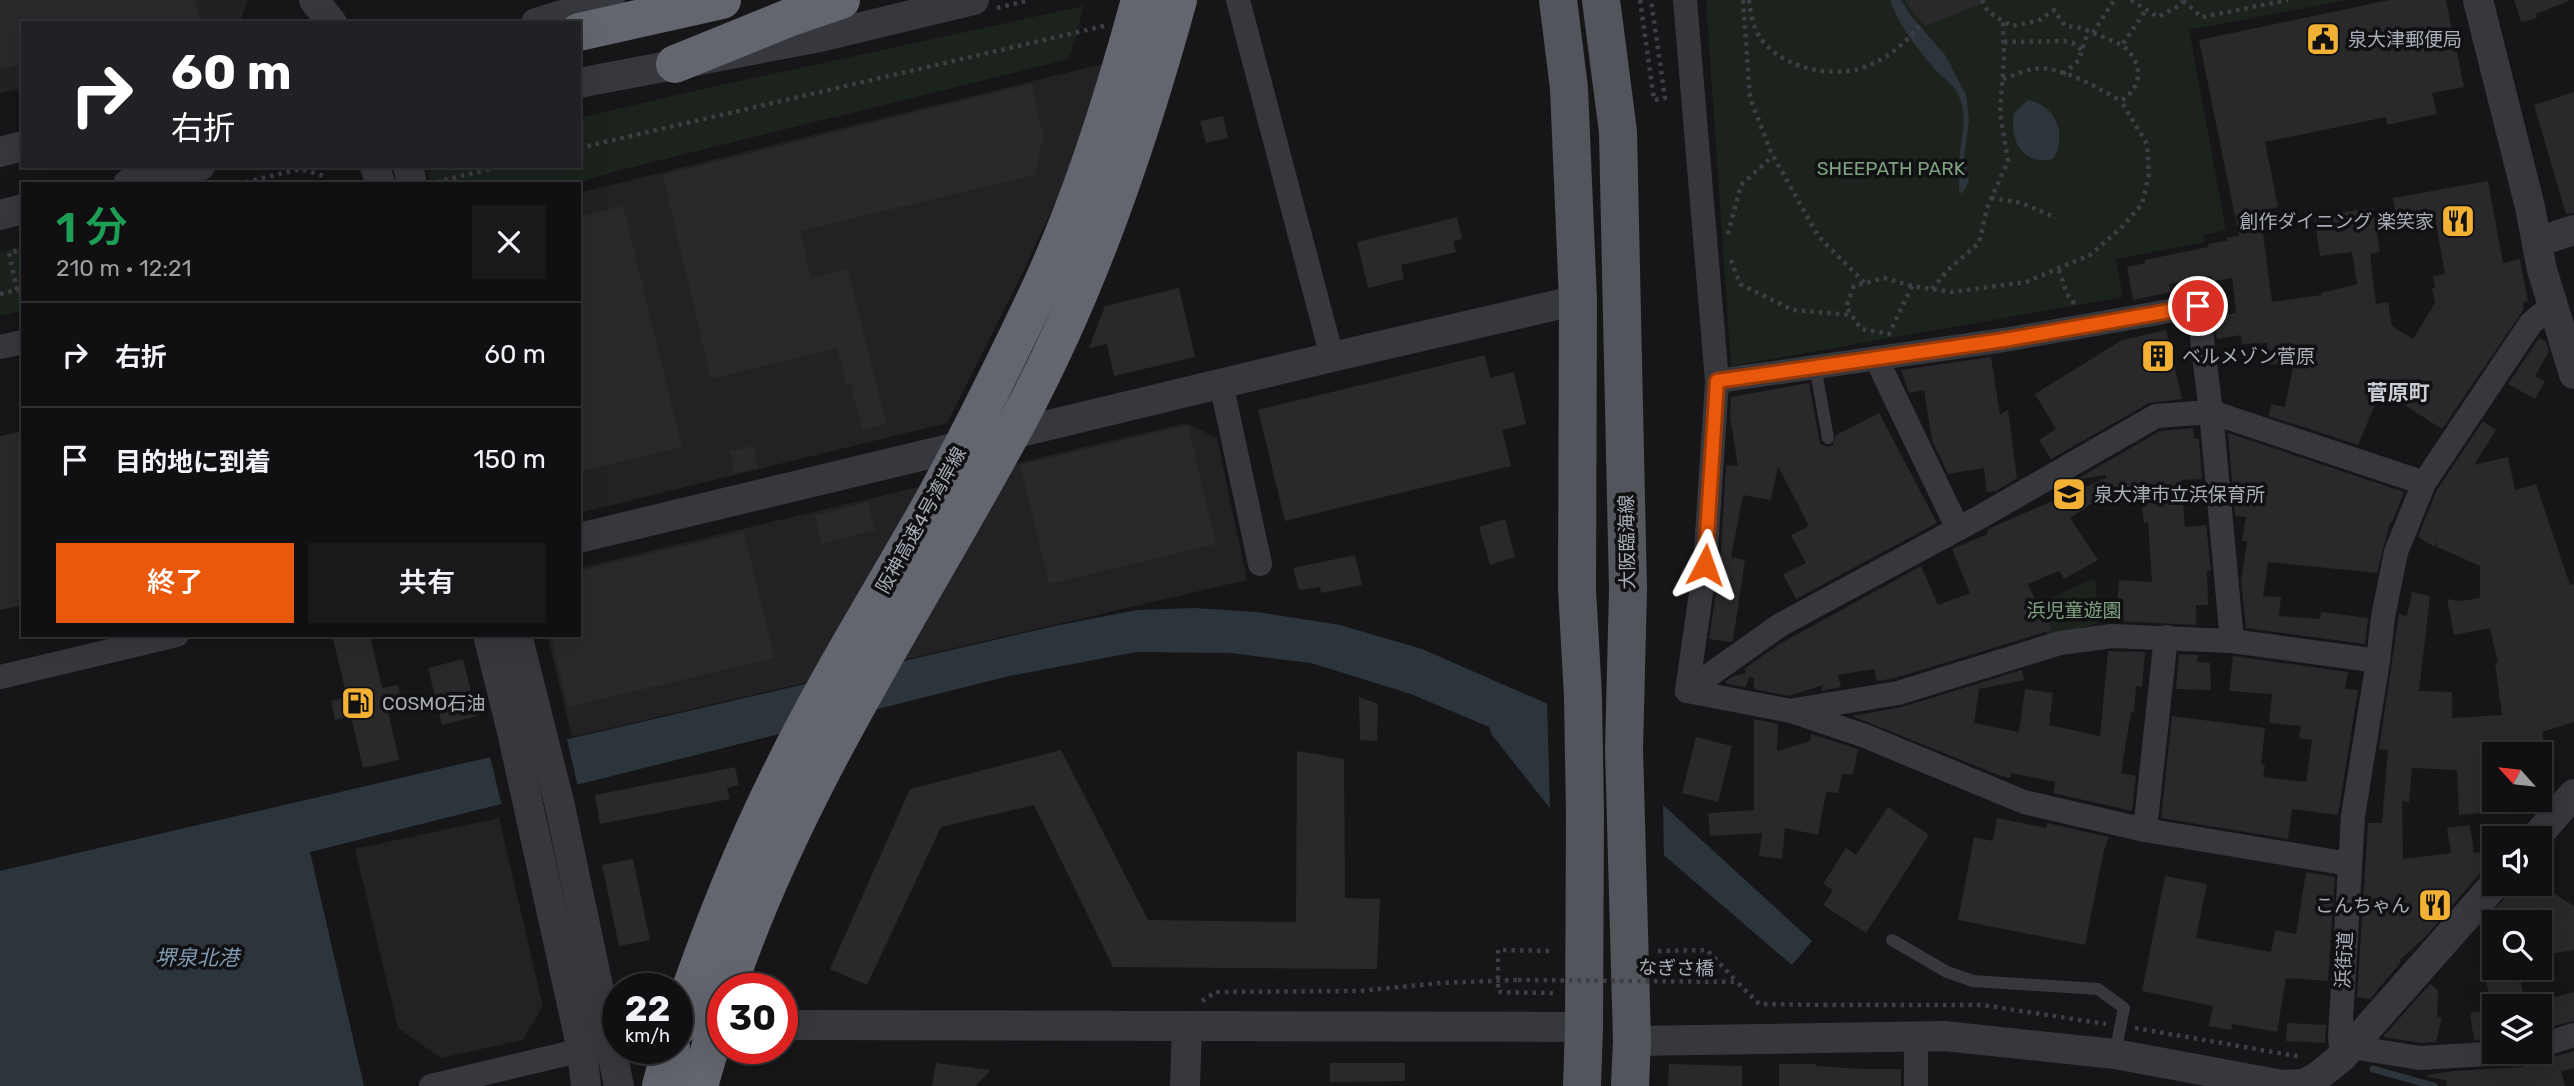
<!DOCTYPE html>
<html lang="ja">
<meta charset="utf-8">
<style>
body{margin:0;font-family:Rubik,"Noto Sans JP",sans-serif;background:#19191b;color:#f1f3f6;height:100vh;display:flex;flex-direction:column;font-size:26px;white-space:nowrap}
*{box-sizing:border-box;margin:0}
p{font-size:23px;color:#9c9d9f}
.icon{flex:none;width:38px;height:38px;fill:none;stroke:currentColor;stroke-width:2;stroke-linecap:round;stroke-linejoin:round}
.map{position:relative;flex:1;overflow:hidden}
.panel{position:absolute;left:21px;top:182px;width:560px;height:455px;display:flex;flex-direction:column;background:#101012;border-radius:0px;box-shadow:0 7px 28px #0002,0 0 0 2px #303032}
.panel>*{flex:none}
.top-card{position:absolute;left:21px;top:21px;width:560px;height:147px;border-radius:0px;box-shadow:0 7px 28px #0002,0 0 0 2px #303032;background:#202124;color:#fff;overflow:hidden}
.needle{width:46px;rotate:297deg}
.buttons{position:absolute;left:2482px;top:742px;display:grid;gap:14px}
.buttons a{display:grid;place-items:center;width:70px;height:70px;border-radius:0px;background:#101012;box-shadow:0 7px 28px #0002,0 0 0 2px #303032;font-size:35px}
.speed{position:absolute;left:602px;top:973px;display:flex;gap:14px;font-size:35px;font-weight:700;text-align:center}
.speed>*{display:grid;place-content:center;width:91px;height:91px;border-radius:50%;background:#101012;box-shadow:0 7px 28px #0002,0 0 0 2px #303032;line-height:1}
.speed small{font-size:18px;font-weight:400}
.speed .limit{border:10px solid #d22;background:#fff;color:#111}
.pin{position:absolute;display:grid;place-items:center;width:60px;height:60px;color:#fff;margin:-30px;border:4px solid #fff;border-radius:50%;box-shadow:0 2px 7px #0007}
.me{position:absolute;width:77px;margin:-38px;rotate:4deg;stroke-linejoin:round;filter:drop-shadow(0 0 5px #0008)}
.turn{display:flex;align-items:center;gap:24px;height:147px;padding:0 35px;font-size:32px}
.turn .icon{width:91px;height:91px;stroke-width:2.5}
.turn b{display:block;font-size:49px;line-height:60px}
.round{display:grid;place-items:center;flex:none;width:74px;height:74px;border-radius:0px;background:#19191b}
.overview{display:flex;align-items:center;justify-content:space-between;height:119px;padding:0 35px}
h1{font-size:42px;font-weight:600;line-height:52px;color:#1e9e55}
.cta{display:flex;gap:14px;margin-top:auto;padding:14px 35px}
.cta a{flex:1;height:80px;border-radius:0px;background:#ea580c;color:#fff;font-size:28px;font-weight:600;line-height:80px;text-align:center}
.cta a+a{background:#19191b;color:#f1f3f6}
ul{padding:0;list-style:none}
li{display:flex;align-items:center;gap:21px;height:105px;padding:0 35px;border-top:2px solid #303032}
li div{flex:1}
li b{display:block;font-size:26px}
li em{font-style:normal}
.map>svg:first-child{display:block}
</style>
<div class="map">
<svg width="2574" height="1086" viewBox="0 0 2574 1086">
<rect width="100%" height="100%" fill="#161618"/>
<!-- built -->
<g fill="#222225">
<path d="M0,0h248l-9,23h-216v65l-23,5z"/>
<path d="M1106,63l-25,84 -58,125 -76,151 -368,90v-320z"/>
<path d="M1186,423l31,15 30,142 -675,157 -25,-102h32v-67z"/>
<path d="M499,818l44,188 -20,34 -82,18 -43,-30 -43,-179z"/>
</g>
<!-- green -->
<g fill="#1c231d">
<path d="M1706,0h641l-158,30 37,200 -22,5 1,7 -89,17 7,38 -392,69z"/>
<path d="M1084,6l-15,53 -460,114 -34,11h-145l-2,-12 9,-6h142v-48l115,-27z"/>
<path d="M23,246v65l-23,5v-64z"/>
<path d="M2095,578l4,45 -52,14 -10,-33z"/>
</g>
<!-- water -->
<g fill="#2c353c">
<path d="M1890,0h11l10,16 34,39 21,40 3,25 -5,35 5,27 -7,12 -3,-4c1,-12 -1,-25 1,-37 2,-17 7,-37 0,-54 -5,-15 -17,-20 -27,-32 -17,-20 -34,-42 -43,-67z"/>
<path d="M2028,100c28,5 40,35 25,59 -31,7 -44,-19 -39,-46z"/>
<path d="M1194,608l63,4 83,13 82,24 135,59 255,233 -20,24 -182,-156 -61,-2 -57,-72 -3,-8 -78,-33 -100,-31 -80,-10 -95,-1 -127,24 -699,176 54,234h-364v-215l1055,-245 82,-16z"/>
</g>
<!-- pier -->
<g fill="#161618">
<path d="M1547,700l12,6 104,94 1,61 -55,-49 -59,-2z"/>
<path d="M566,735l12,52 -76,19 -13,-53z"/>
</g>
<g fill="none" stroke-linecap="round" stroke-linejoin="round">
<!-- stream -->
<path stroke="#2c353c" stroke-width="7" d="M2373,1069l61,17"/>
</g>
<!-- building -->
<g fill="#29292c">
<path d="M0,0h195l6,23h-178v41l-23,6z"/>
<path d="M1905,0h82l1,1 -63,25 -11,-12z"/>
<path d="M2389,0h57l18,87 -32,6 5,21 -50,11 -1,-8 -121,25 13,65 -18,4 12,91 49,-7v-2l36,-9 -5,-32 -32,4 -6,-40 59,-8 7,44 -10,2 6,50 12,-2 4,24 21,13 22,-36 -3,-15h3l-2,-12 12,-2 -11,-61 -37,7 -4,-22 95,-17 15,82 17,-4 8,42 -5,2 1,6 -82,120 -61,-39 -23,55 -89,-29 2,-12 14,3 9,-45 -25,3 -2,-22 -25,1 -1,-9 -24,4 -3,-23 22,-3 -4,-35 -19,3 -1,-5 -43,8 2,8 -38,8 -6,-33 18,-4v-3l63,-13v-3l19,-3v-4l12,-1 -40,-196z"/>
<path d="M2514,0h54l1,1 -33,13 1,4 -16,4z"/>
<path d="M1031,84l12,51 -8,40 -235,56 11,47 37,-9 38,155 -24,6 -11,-46 -4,1 -10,-37 -126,31 -48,-204z"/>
<path d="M2574,92v121l-8,1 -32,-109z"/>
<path d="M1223,116l5,22 -22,5 -6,-22z"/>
<path d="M623,206l59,241 -103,25v-255z"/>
<path d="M1457,217l5,22 -9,2 3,11 -55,13 3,14 -36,9 -11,-46z"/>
<path d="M1179,288l16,69 -81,19 -7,-32 -18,4 16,-42z"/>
<path d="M2166,330l16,69 -33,4 -98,56 -12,-19 17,-11 -21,-35 87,-54z"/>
<path d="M2539,338l7,3 3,10 -14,25 10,5 -10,18 -27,-15z"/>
<path d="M1485,355l5,23 24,-6 12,52 -24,6 9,36 -226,55 -27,-111z"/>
<path d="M1991,357l9,58 8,-5 9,68 -21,13 -9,1 -3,-24 -36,6 -16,-34 -8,-50 -15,3 -8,-23z"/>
<path d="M1809,383l11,61 9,3 4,-2 3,-10 43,-22 58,110 -141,76 -13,-25 23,-11 -15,-28 18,-9 -31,-60 -7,34 -28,-5 -12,62 14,3 -12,80 -3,2 -21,-3 11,-73 6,-101 12,1 -8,-49 1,-20z"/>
<path d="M2483,421l13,9 -22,35 34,-8 7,33 21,-6 34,101 4,-1v138l-32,10 4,22h-52v58l-35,3 -2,-45 -45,-2 -3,34 -7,-1 1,58 48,-6 -4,-25 23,-3 4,28 20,-3v7l-67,78 -27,25v3l-30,36 -13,-2 11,-174h14l6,-73 -9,-1 20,-135 8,2 5,-24 18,4 -11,95 33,1v26l50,-3 -7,-52h3l-8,-35 -36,7 -7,-36 14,2 19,-3v-32l-43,-19 -1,-6 -1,6 -17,-10 19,-47z"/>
<path d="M1188,425l28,119 -167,40 -29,-119z"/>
<path d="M2193,428l1,11h5l3,40 -21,1 4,47 21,-2 5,45 -4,1 1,34h-12v20l-80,-4 3,-41 33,2 -4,-60 -4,1 -5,-37 -24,19 -7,-12 -38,25 28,42 -34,19 -5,-8 -31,13 17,39 4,-1 3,8 -157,48 -18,3 -3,-12 -36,6 3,12 -20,4 2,-6 -34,11 -35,-7v-11l-5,-1 -3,10 -19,-3 -1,-3 8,-5 12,-3 -2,-4 34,-24 143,-79 17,39 32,-12 -18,-44 36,-15 -1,-4 12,-6 107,-46 -1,-3 -30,5 85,-49z"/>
<path d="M23,431v174l-23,5v-174z"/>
<path d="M2228,433l176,59 -12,31 -2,-1 -13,51 -109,-11 -5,34 18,1 -2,19 41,3 1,-7 47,6 -3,26 -119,-16 -5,-47 6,-40h-5l4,-24 -11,-1z"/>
<path d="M753,446l5,22 -23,5 -5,-22z"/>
<path d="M868,502l7,28 -53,14 -7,-28z"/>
<path d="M1505,519l10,38 -25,8 -11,-38z"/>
<path d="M744,532l30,126 -206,49 -17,-72h28v-64z"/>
<path d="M1355,555l7,30 -41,8 -1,-6 -21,3 -6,-22z"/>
<path d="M332,635h38l12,53 16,-3 4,18 -15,4 12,53 -36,8 -12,-52 -16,4 -4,-19 16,-4z"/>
<path d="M2108,651l37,1 -3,35 -6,-1 -2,26h-3l-10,61 15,3 -4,35 -79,-18 2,-11 -44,-9 -1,5 -9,-2 -149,-60 50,-9 120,-37 2,10 -45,9 -5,34 45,9 6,-43 28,4 -4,32 51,11z"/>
<path d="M2179,654l19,1 -1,7 13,1 1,27 -35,-1z"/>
<path d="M2233,656l115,16 -3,17 13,1 -20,125 -46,-6 -4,30 -127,-21 11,-102 93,12 -4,36 4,1 -2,12 43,5 6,-42 -13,-2 2,-12 -32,-3 3,-29 -43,-3z"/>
<path d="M463,659l14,57 -35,9 -14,-57z"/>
<path d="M1359,697l19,7 -1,37 -17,-1z"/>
<path d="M1754,719l24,5 -1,27 33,-10 1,-7 47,15 -5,25h-11l-4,19 -12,-1 -8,43 -33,-7 -3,31 -23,-3 3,-23 -52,3 -2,-23 46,-3z"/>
<path d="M1696,737l36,9 -14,56 -36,-9z"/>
<path d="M1061,750l87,170 148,2 1,-171 47,8 1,139 35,1 -3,70 -264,-2 -79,-162 -93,22 -74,158 -37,-16 80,-180z"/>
<path d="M735,767l4,18 -12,3 3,11 -130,25 -5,-29z"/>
<path d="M1888,807l41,28 -63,98 -43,-28 10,-15 -10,-6 23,-36 10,7z"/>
<path d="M1997,818l49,10 1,-5 62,14 -5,13 -19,95 -127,-25 16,-83 19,4z"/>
<path d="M633,859l17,81 -31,6 -17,-81z"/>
<path d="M2306,872l29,5 -7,104 -42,-3 -9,54 -45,-8 -1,6 -22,-4 4,-20 -71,-15 23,-115 42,8 -11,54 75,14 4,-22 21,4z"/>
<path d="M2541,885l33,21v44l-35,6v-34h-54l26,-32z"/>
<path d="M2483,968h35l8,38h-34z"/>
<path d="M2430,984l8,6 -1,28 5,-1 -6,25 -15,1 -38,-6z"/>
<path d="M2574,992v29l-35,9v-29z"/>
<path d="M2494,1010v29l-20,1 -4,-27z"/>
<path d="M2287,1023l39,2 -1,18 -39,-2z"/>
<path d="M2574,1051v17l-13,3 4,15h-118l-1,-4 3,-1 -21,-4v-2l25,-4 70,-4 11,-7h9z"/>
<path d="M936,1063l55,7 -16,16h-43z"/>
<path d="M1330,1063h75v18l-75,1z"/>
<path d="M1669,1064l73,2v20h-74z"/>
<path d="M1779,1064h37v2l46,3h39v17h-122z"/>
</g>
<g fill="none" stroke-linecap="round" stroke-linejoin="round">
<!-- path -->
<g stroke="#3d3f44" stroke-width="4.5" stroke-dasharray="3.5 5" stroke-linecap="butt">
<path d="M1640,0l14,100 11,-2 -14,-98"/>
<path d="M1743,0l7,98 20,52 48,86 47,47"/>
<path d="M1749,0c1,10 3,22 8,32 17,34 71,47 105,36 23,-7 45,-26 60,-45"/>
<path d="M1982,0l6,12 24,14 26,-5 16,-11 11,16 17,2 40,17"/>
<path d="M2131,0l27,17 19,-10 6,-6"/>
<path d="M2183,1l19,16 86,-17"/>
<path d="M997,8l33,-8"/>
<path d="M2093,33l21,-33"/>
<path d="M2004,42l60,-1 9,2 10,8"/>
<path d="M2063,74l16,-14 9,-29"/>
<path d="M2003,79c10,-3 21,-9 31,-10 24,-5 66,20 87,32"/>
<path d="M579,148l525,-122"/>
<path d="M436,182l67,-16"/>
<path d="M237,184l64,-15 26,8"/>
<path d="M1991,198l31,5 34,15"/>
<path d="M1728,234l13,-49 32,-29"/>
<path d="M1731,260l9,24 53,26 58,5"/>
<path d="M2059,270l8,24 9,12"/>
<path d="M1912,286l-23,48 -28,-5 -15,-22 8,-21 30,-8 28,8 40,6 74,-10 64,-27 32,-28 20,-23 7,-30 -2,-30 -26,-43c23,-15 22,-39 1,-56l24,-35"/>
<path d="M1932,289l16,-19 31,-27 8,-35 21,-47 -8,-48 4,-55 -1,-37"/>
<path d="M17,290l-8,-37 14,-4"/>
<path d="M0,294l23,-5"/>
<path d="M1658,951l49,-1 30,32"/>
<path d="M1553,993l-55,-1v-42l56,1"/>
<path d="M1202,1001l14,-9 144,-1 80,-8 78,-3"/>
<path d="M1824,1005h158l124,19"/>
<path d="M2135,1028l167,29"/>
</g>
<!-- service -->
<g stroke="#37383d" stroke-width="12">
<path d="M1815,366l13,72"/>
<path d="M1892,940l55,32 26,9 125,8 26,19 -9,45"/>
</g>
<!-- minor -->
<g stroke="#37383d" stroke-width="24">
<path d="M1238,0l94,357"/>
<path d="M1685,0l32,381 -12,184 -18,126"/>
<path d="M0,347l23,-5"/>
<path d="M1876,358l82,171"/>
<path d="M1717,381l287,-41 194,-34 13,106 21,229"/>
<path d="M1221,383l39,181"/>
<path d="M0,677l177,-42"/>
<path d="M1687,691l93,-66 200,-108 176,-101 55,-4 213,71"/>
<path d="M1687,691l104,20 74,25 159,66 121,28 204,34"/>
<path d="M1795,710l103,-17 162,-50 52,-7 120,5 146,20"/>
<path d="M2145,830l21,-193"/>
<path d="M1916,1037v49"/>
<path d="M2539,1046l35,-11"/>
<path d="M2351,1047l69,11 102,-6"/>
<path d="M2342,1057l-2,-20 13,-221 25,-155 5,-44 13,-65 28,-69 107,-160 22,-18"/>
<path d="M431,1086l151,-36"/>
</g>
<!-- tertiary -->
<g stroke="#37383d" stroke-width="30">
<path d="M314,0l18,23"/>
<path d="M2478,0l52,207 12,63 32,104"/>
<path d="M536,23l74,-23"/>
<path d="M579,83l241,-46 154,-37"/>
<path d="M0,152l23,-6"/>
<path d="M375,166l5,18"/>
<path d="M408,166l4,18"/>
<path d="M128,184l72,-18"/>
<path d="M0,215l23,-6"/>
<path d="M2537,242l37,-12"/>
<path d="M579,538l753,-181 246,-57"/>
<path d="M488,635l25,101 69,314 4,36"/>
<path d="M517,635l43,171 59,280"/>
<path d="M2535,838l39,-44"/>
<path d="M782,1025l802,2"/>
<path d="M1632,1041l312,-5 171,18 167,31 22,-1 13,-7 25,-20 153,-173"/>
<path d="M1185,1086l2,-60"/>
</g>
<!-- primary -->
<g stroke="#53555c" stroke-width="38">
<path d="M1558,0l11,88 9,212 -1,289 6,108 2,117 -1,213 -2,59"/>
<path d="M1601,0l17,132 10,458 -4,159 8,292 -2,45"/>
</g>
<!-- motorway -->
<g stroke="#63666e" stroke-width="38">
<path d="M579,32l143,-32"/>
<path d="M675,64l116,-47 50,-17"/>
<path d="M661,1086l10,-38"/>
</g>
<!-- path-bridge -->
<path stroke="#3d3f44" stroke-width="4.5" stroke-dasharray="3.5 5" stroke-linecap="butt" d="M1518,980l219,2 22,22 65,1"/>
<!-- motorway-bridge -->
<g stroke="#63666e" stroke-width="38">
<path d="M727,989c69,-204 191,-382 292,-570 71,-133 119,-274 159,-419"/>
<path d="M677,1028c30,-88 63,-174 105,-257 45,-92 100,-179 150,-268 35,-63 67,-128 98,-193 48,-99 81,-204 110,-310"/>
<path d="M699,1086l24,-83"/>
</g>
</g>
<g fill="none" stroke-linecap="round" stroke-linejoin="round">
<!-- route casing -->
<g stroke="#983908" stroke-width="18">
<path id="route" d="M1705,565l12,-184 287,-41 194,-34"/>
</g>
<!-- route -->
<use href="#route" stroke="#ea580c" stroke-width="12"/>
</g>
<!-- icons -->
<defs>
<g id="civic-square" transform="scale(1.75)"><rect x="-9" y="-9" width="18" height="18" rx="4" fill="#f2b134" stroke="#111113"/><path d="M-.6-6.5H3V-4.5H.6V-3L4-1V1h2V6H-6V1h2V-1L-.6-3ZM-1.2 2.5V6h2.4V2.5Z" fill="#111"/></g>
<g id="restaurant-square" transform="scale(1.75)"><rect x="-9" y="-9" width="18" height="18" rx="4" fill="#f2b134" stroke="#111113"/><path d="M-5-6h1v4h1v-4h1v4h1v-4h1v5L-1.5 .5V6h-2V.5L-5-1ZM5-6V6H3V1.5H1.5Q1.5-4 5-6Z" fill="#111"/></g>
<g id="building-square" transform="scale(1.75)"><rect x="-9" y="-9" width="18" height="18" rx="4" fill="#f2b134" stroke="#111113"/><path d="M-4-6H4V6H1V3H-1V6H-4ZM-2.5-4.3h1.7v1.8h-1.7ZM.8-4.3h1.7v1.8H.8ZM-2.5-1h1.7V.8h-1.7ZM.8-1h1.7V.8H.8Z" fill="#111"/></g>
<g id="school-square" transform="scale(1.75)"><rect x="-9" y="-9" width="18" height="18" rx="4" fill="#f2b134" stroke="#111113"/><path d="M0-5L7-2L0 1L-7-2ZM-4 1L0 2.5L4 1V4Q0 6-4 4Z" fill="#111"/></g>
<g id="fuel-square" transform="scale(1.75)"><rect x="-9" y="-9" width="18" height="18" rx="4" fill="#f2b134" stroke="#111113"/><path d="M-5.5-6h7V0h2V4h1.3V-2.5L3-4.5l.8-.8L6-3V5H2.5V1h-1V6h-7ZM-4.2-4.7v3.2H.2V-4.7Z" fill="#111"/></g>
</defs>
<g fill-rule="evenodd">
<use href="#civic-square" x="2323" y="39"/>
<use href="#restaurant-square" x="2458" y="221"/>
<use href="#building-square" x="2158" y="356"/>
<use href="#school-square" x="2069" y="494"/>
<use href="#fuel-square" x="358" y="703"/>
<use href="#restaurant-square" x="2435" y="905"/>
</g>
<g text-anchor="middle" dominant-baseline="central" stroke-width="7" stroke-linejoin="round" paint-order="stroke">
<!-- poi labels -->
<g font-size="19" fill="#a8adb8" stroke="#111113" text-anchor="start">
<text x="2348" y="39">泉大津郵便局</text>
<text x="2434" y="221" text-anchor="end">創作ダイニング 楽笑家</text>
<text x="2182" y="356">ベルメゾン菅原</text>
<text x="2094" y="494">泉大津市立浜保育所</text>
<text x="382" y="703">COSMO石油</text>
<text x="2410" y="905" text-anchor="end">こんちゃん</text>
</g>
<!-- park labels -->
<g font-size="19" fill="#7fa381" stroke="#111113">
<text x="1891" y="168">SHEEPATH PARK</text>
<text x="2074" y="610">浜児童遊園</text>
</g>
<!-- street labels -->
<g font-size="19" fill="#a8adb8" stroke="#111113">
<text transform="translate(921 520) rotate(-61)">阪神高速4号湾岸線</text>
<text transform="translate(1627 542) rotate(-91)">大阪臨海線</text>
<text transform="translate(2344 960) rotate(-87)">浜街道</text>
<text transform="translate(1676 968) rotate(1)">なぎさ橋</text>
</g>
<!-- neighbourhood labels -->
<g font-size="21" font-weight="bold" fill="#c9ccd4" stroke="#111113">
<text x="2398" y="392">菅原町</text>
</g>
<!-- water labels -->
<g font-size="21" font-style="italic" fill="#7f9bb3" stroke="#111113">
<text x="197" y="957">堺泉北港</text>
</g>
</g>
</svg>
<div class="buttons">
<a><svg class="needle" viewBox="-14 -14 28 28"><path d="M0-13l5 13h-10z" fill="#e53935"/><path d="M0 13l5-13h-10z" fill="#9c9d9f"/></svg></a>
<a><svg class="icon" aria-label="sound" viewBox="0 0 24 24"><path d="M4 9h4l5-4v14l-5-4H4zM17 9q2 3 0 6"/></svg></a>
<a><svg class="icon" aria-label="search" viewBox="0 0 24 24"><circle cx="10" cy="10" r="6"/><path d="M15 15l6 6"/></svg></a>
<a><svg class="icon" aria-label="layers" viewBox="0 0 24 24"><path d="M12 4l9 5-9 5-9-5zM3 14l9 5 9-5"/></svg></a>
</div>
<div class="speed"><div>22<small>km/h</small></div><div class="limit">30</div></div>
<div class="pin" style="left:2198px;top:306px;background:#d93025"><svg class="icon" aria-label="arrive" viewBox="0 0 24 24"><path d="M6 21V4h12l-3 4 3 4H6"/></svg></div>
<svg class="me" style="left:1705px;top:565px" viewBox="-20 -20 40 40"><path d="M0-17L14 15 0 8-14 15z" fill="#ea580c" stroke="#fff" stroke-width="4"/></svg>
<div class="top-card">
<div class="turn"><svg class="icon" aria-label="right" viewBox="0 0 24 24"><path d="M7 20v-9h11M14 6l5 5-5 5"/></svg><div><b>60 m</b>右折</div></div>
</div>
<section class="panel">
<div class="overview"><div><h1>1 分</h1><p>210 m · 12:21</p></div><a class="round"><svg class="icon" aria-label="close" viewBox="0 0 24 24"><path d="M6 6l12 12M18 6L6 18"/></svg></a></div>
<ul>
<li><svg class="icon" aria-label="right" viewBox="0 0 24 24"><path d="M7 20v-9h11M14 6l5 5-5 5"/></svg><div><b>右折</b></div><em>60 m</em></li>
<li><svg class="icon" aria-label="arrive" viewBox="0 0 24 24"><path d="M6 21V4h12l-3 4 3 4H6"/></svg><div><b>目的地に到着</b></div><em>150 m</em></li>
</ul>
<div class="cta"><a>終了</a><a>共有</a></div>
</section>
</div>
